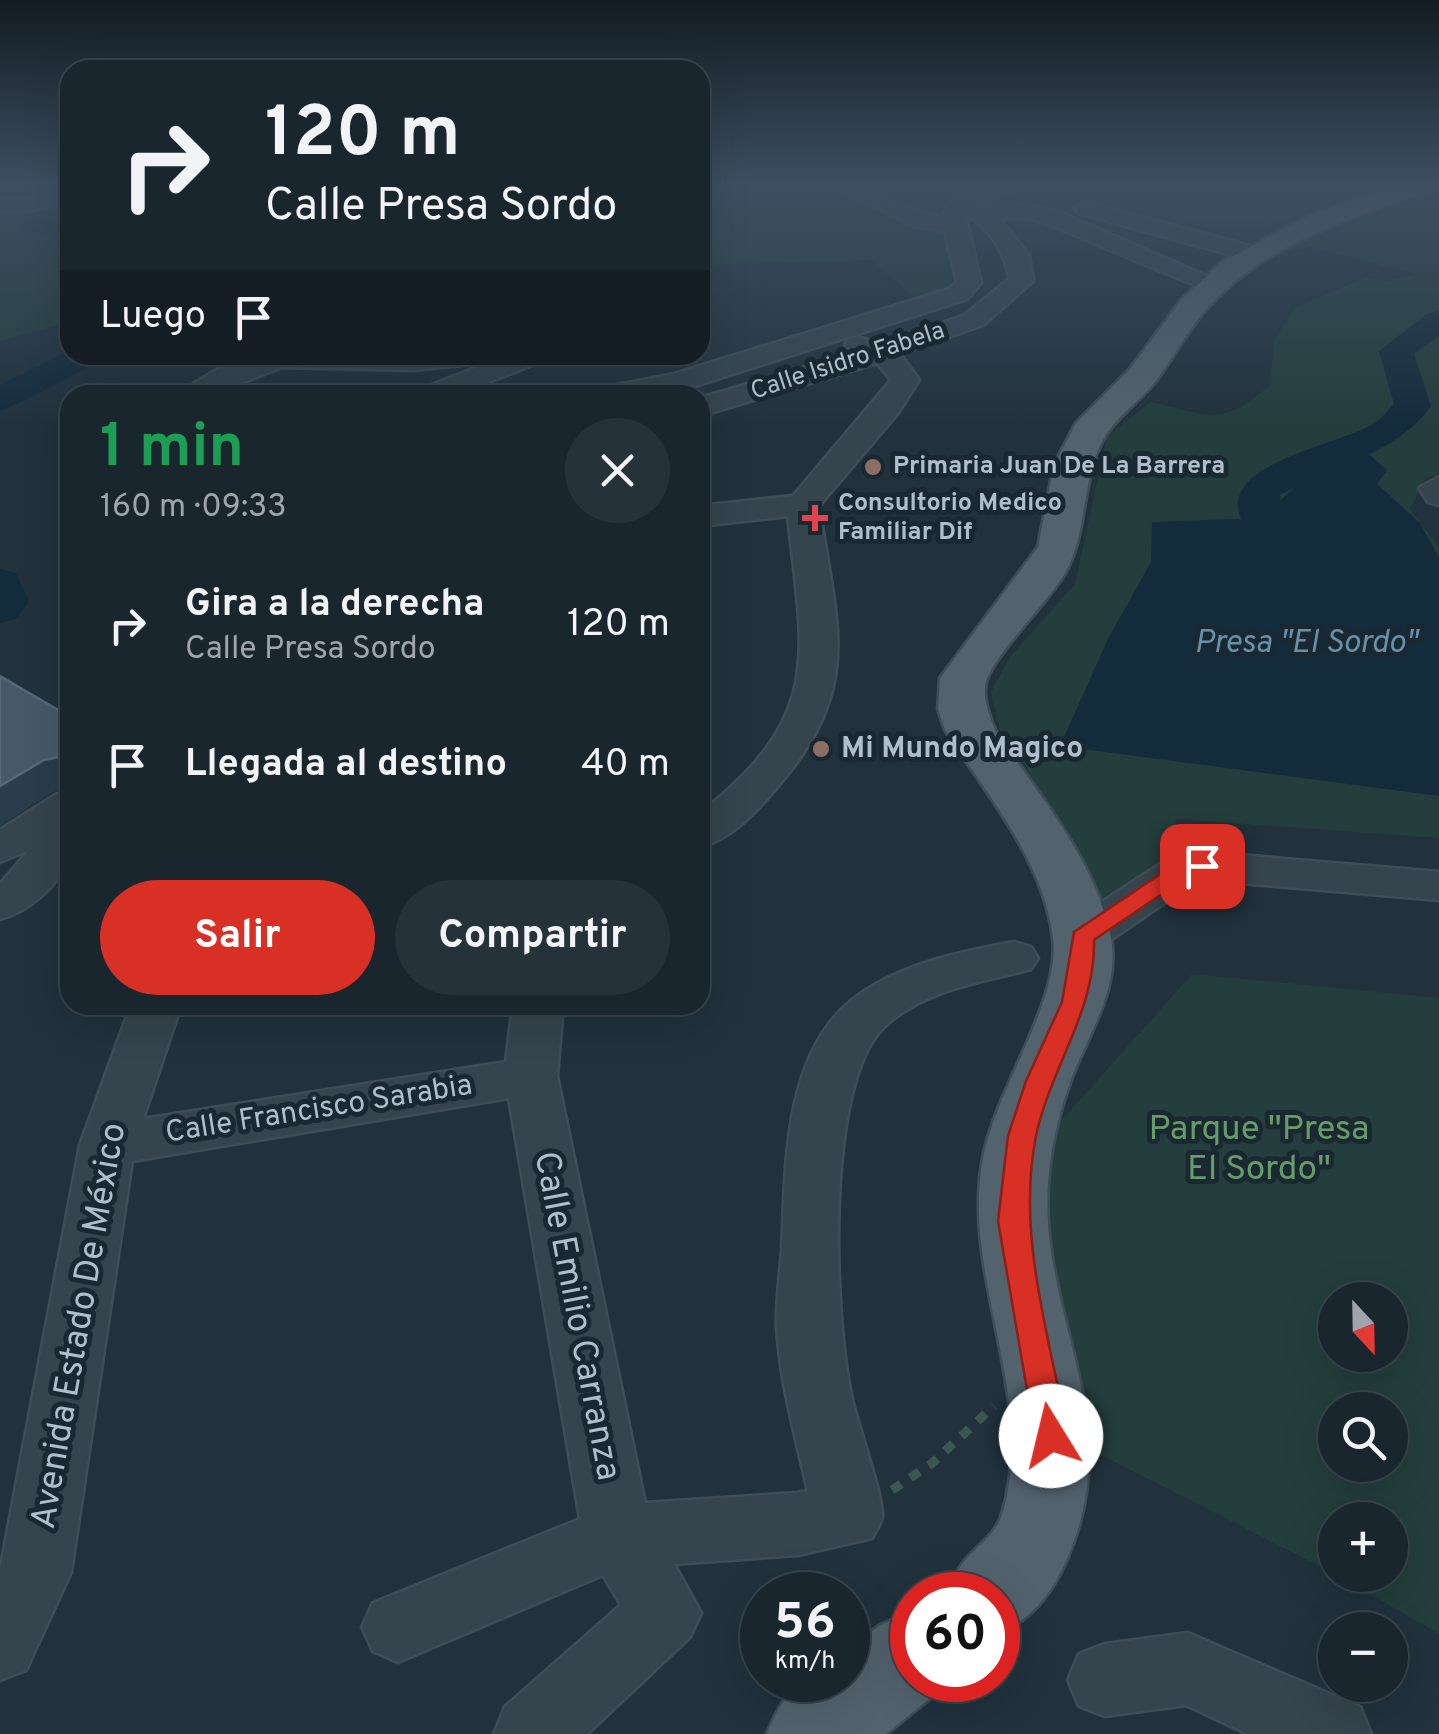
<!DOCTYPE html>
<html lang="es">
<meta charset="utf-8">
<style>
body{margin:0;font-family:Overpass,sans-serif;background:#26323a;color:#f1f3f6;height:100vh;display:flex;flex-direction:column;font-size:38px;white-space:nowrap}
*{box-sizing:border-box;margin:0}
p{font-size:32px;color:#9fa5aa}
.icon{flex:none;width:55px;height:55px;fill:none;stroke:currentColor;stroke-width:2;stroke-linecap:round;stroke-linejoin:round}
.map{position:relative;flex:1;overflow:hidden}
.sheet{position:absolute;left:60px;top:385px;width:650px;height:630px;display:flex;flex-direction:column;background:#19262e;border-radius:30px;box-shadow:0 10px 40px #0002,0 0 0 2px #37434a}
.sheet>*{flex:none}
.guide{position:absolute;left:60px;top:60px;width:650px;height:305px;border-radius:30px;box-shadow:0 10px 40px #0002,0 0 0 2px #37434a;background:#19262e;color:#f1f3f6;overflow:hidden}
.needle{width:65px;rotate:158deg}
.tools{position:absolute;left:1318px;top:1282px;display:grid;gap:20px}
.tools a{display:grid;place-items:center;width:90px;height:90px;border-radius:50%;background:#19262e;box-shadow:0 10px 40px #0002,0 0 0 2px #37434a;font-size:50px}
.speed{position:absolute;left:740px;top:1572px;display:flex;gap:20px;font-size:50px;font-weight:700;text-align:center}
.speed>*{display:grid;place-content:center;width:130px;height:130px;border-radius:50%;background:#19262e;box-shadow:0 10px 40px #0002,0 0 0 2px #37434a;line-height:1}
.speed small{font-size:25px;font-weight:400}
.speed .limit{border:15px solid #d22;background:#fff;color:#111}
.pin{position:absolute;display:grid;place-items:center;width:85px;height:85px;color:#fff;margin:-42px;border-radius:20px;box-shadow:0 5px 15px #0006}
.me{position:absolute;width:110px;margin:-55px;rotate:351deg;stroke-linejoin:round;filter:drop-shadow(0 0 8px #0008)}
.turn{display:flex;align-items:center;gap:35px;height:210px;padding:0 40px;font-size:45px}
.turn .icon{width:130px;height:130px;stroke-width:2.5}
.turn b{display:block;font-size:70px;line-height:85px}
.then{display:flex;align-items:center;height:95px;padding:0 40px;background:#0003;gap:20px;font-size:38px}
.round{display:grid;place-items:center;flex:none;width:105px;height:105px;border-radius:52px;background:#26323a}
.overview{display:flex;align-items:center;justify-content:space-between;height:170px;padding:0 40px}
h1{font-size:60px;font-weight:700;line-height:75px;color:#1e9e55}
.action{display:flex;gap:20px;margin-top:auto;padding:20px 40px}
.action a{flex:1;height:115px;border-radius:60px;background:#d93025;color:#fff;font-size:40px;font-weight:700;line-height:115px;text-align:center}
.action a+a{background:#26323a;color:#f1f3f6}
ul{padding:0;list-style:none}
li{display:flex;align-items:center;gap:30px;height:140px;padding:0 40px}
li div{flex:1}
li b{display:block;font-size:38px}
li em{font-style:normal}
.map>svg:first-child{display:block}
</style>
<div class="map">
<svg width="1439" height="1734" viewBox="0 0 1439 1734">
<rect width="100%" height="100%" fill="#21323d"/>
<!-- green -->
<g fill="#233e3c" fill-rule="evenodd">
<path d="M700,184h320l-68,30 17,69 -11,11 -45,2 -42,-36 -169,5z"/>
<path d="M1439,187v286l-14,6 -15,30 29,38v291l-263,-19 -3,45 -74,46 -95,-162 -13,-56 19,-35 65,-73 32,-148 44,-34c59,13 70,26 119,-17l4,-45 21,-32 71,-31 22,4 28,-7 -106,-27 -57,15 73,-40z"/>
<path d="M0,215l70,35v72l-70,19z"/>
<path d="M1192,974l247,24v636l-102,-59h53v-55h-55v54l-267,-136 -31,-290zM1335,1300h55v55h-55zM1335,1410h55v55h-55z"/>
</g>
<!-- water -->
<path fill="#132c3c" d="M1365,451l22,19 -10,14 43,39 19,35v238l-379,-50 48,-107 43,-77 1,-40 109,-4 46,-42z"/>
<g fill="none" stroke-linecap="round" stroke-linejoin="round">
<!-- river -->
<g fill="#132c3c" fill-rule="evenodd">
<path d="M1439,311v25l-25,18 17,52c-32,47 -102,62 -151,89l2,23 -6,9 -15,4 -15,-4c-42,-61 91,-81 125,-102 9,-4 16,-14 23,-21l-15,-53 48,-37z"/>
<path d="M70,350v5h37c-4,6 -95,53 -107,56v-26z"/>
<path d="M0,569l16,4 13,29 -13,17 -16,4z"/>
</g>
<!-- minor casing -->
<g stroke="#3e4d56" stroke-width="5">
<g id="minor">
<path d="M830,184c41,0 71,28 112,33 11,-34 58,-33 88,-33l-56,21 53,-1 37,10 161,70 -3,5h-18l-156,-65 -22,-6h-27l30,37 4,26 -50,44 -83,29 19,26 -21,33 -79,93c18,124 46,182 -47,287 -19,22 -43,47 -72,54v-34c125,-97 103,-158 88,-297l-88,10v-20l93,-10 98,-116 -14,-17 -177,53v-18l154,-45 -9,-8 4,-6 9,-2 22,7 85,-29 44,-36c-4,-28 -20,-52 -44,-65l16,69 -14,16 -278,89 -36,7h-60l4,-6 77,-15 275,-85 8,-7 -12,-51 -32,-5z"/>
<path d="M70,190v12l-41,9h-29v-12h29z"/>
<path d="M1086,202l175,47 4,5 -12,7 -175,-48 -3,-5z"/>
<path d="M265,355h228l-13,8 -67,7 -131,-3 -71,28h-36l45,-27z"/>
<path d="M509,355h37l-4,6 -86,34h-39l4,-6z"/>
<path d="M1439,477v28l-11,-3 -9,-14z"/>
<path d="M70,791c0,19 6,48 0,65 -10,29 -42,56 -70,63v-35l29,-34 -29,12v-32l55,-35z"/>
<path d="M1203,852l236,20v28l-234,-20 -13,4 -93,64 -17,4 -17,-4 -7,-11 7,-11 95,-62z"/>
<path d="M1014,942l17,5 7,11 -7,11c-51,14 -107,20 -147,58 -60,57 -50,294 -32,372 5,24 32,99 30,118 -1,6 -7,15 -10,21l-74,17 -124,9 27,49 -11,24 -103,97h-93l11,-27 116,-102 -18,-30 -205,87 -25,-11 -11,-24 11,-24 207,-84 -71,-421 -377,63 -61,411 -45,98 -26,10v-109l80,-426 51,-140h50l-38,114 363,-57 7,-57h50l-6,71 88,427 153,-10 10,-2c-12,-53 -28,-109 -31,-164 -1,-26 3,-51 5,-76 4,-81 0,-193 69,-250 45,-36 108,-49 163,-59z"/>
<path d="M1188,1633l172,74 11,27h-123l-62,-29 -81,11 -26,-10 -11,-26 11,-26 26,-10z"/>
</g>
</g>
<!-- major casing -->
<g stroke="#3e4d56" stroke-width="5">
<g id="major">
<path d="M1401,184h37l-4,5c-83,30 -172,54 -231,124 -18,22 -31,47 -48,69 -15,19 -39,35 -51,56 -24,43 -15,94 -40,137 -17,28 -68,78 -77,104 -6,16 2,36 8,51 42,63 98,127 115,203 12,52 -20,98 -38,144 -11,30 -20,63 -23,96 -15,137 81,242 18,386 -15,34 -35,61 -69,74v-38h-50c4,-9 7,-20 12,-28 12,-19 35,-29 42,-53 37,-119 -44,-241 -18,-361 14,-67 77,-154 69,-215 -9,-77 -67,-145 -108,-208l-7,-21 2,-31 98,-131 16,-82 22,-42 54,-54 51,-69 41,-38 90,-48z"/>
<path d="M912,1612v68h34l-2,7 -58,47h-119c19,-47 31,-54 81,-54v-30l32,-25z"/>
</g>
</g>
<!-- path -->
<path stroke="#3c5654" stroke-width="9" stroke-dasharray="11 11" stroke-linecap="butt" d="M892,1490l39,-26 63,-58"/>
<!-- minor -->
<use href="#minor" fill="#35444d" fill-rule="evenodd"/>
<!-- major -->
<use href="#major" fill="#53636e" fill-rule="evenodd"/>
</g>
<!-- shaded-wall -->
<path fill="#293d4a" d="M63,756l7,7v25l-17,4 -53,34v-40l44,-26z"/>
<!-- building -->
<path fill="#455966" stroke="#566976" stroke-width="2.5" d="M0,676l70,41v46l-5,3 -2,-10 -19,4 -44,26z"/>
<!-- sky -->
<linearGradient id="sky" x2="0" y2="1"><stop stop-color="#121c22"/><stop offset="0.43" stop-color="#3d4f62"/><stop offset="1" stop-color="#3d4f62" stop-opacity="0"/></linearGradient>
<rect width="1439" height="427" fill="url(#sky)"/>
<!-- route -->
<path fill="#d93025" stroke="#8d1f18" stroke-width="2.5" d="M1202,859l12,7 -30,13 -90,61c2,71 -44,128 -58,196 -20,99 14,203 32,300l-5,11 -12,4 -11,-4 -5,-11 -37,-215 10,-85 18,-55 36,-79 12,-70 94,-63z"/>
<!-- markers -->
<g fill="#8d6e63" stroke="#1a2832" stroke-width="4">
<circle cx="873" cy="467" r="10"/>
<circle cx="821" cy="749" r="10"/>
</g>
<path fill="#e0444e" stroke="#1a2832" stroke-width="4" d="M810 503h10v10h10v10h-10v10h-10v-10h-10v-10h10z"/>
<g text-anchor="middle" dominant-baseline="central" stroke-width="10" stroke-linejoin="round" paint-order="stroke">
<!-- far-street labels -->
<g font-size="25" fill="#b0bec9" stroke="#1a2832">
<text transform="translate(848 362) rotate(-18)">Calle Isidro Fabela</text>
</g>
<!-- far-poi labels -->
<g font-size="25" font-weight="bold" fill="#b0bec9" stroke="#1a2832" text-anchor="start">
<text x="893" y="467">Primaria Juan De La Barrera</text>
<text x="838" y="504">Consultorio Medico<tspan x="838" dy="29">Familiar Dif</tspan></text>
</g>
<!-- poi labels -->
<g font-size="30" font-weight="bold" fill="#b0bec9" stroke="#1a2832" text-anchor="start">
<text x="841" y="749">Mi Mundo Magico</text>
</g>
<!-- street labels -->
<g font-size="30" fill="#b0bec9" stroke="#1a2832">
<text transform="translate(319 1110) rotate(-9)">Calle Francisco Sarabia</text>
</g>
<!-- water labels -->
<g font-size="32" font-style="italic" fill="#6691ab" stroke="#1a2832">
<text x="1306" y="644">Presa "El Sordo"</text>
</g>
<!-- near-park labels -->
<g font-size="35" fill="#659c67" stroke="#1a2832">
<text x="1259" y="1130">Parque "Presa<tspan x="1259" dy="40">El Sordo"</tspan></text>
</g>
<!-- near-street labels -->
<g font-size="35" fill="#b0bec9" stroke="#1a2832">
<text transform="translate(576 1316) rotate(79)">Calle Emilio Carranza</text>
<text transform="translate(80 1326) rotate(-80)">Avenida Estado De México</text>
</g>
</g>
</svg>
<div class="tools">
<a><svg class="needle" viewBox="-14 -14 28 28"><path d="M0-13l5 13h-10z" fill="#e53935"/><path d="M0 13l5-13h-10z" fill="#9fa5aa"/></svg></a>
<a><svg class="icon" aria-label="search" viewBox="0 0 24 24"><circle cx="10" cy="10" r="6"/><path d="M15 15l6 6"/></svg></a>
<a>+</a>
<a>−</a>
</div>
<div class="speed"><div>56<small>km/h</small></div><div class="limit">60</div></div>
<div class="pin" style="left:1202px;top:866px;background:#d93025"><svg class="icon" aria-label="arrive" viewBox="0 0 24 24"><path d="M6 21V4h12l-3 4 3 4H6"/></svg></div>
<svg class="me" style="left:1051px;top:1436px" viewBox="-20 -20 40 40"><circle r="19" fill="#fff"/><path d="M0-13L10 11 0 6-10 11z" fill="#d93025"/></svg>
<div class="guide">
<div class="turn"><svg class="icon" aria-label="right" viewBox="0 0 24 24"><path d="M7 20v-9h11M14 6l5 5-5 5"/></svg><div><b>120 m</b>Calle Presa Sordo</div></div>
<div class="then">Luego<svg class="icon" aria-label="arrive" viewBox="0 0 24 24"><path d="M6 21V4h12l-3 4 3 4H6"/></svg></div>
</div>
<section class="sheet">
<div class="overview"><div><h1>1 min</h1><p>160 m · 09:33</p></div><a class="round"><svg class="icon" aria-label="close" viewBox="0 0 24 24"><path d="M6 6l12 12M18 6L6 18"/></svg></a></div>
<ul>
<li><svg class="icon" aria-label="right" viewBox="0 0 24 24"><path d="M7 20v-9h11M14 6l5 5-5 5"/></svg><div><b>Gira a la derecha</b><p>Calle Presa Sordo</p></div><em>120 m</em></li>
<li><svg class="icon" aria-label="arrive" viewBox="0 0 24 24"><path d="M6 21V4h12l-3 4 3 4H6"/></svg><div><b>Llegada al destino</b></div><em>40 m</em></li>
</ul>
<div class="action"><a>Salir</a><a>Compartir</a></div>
</section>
</div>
